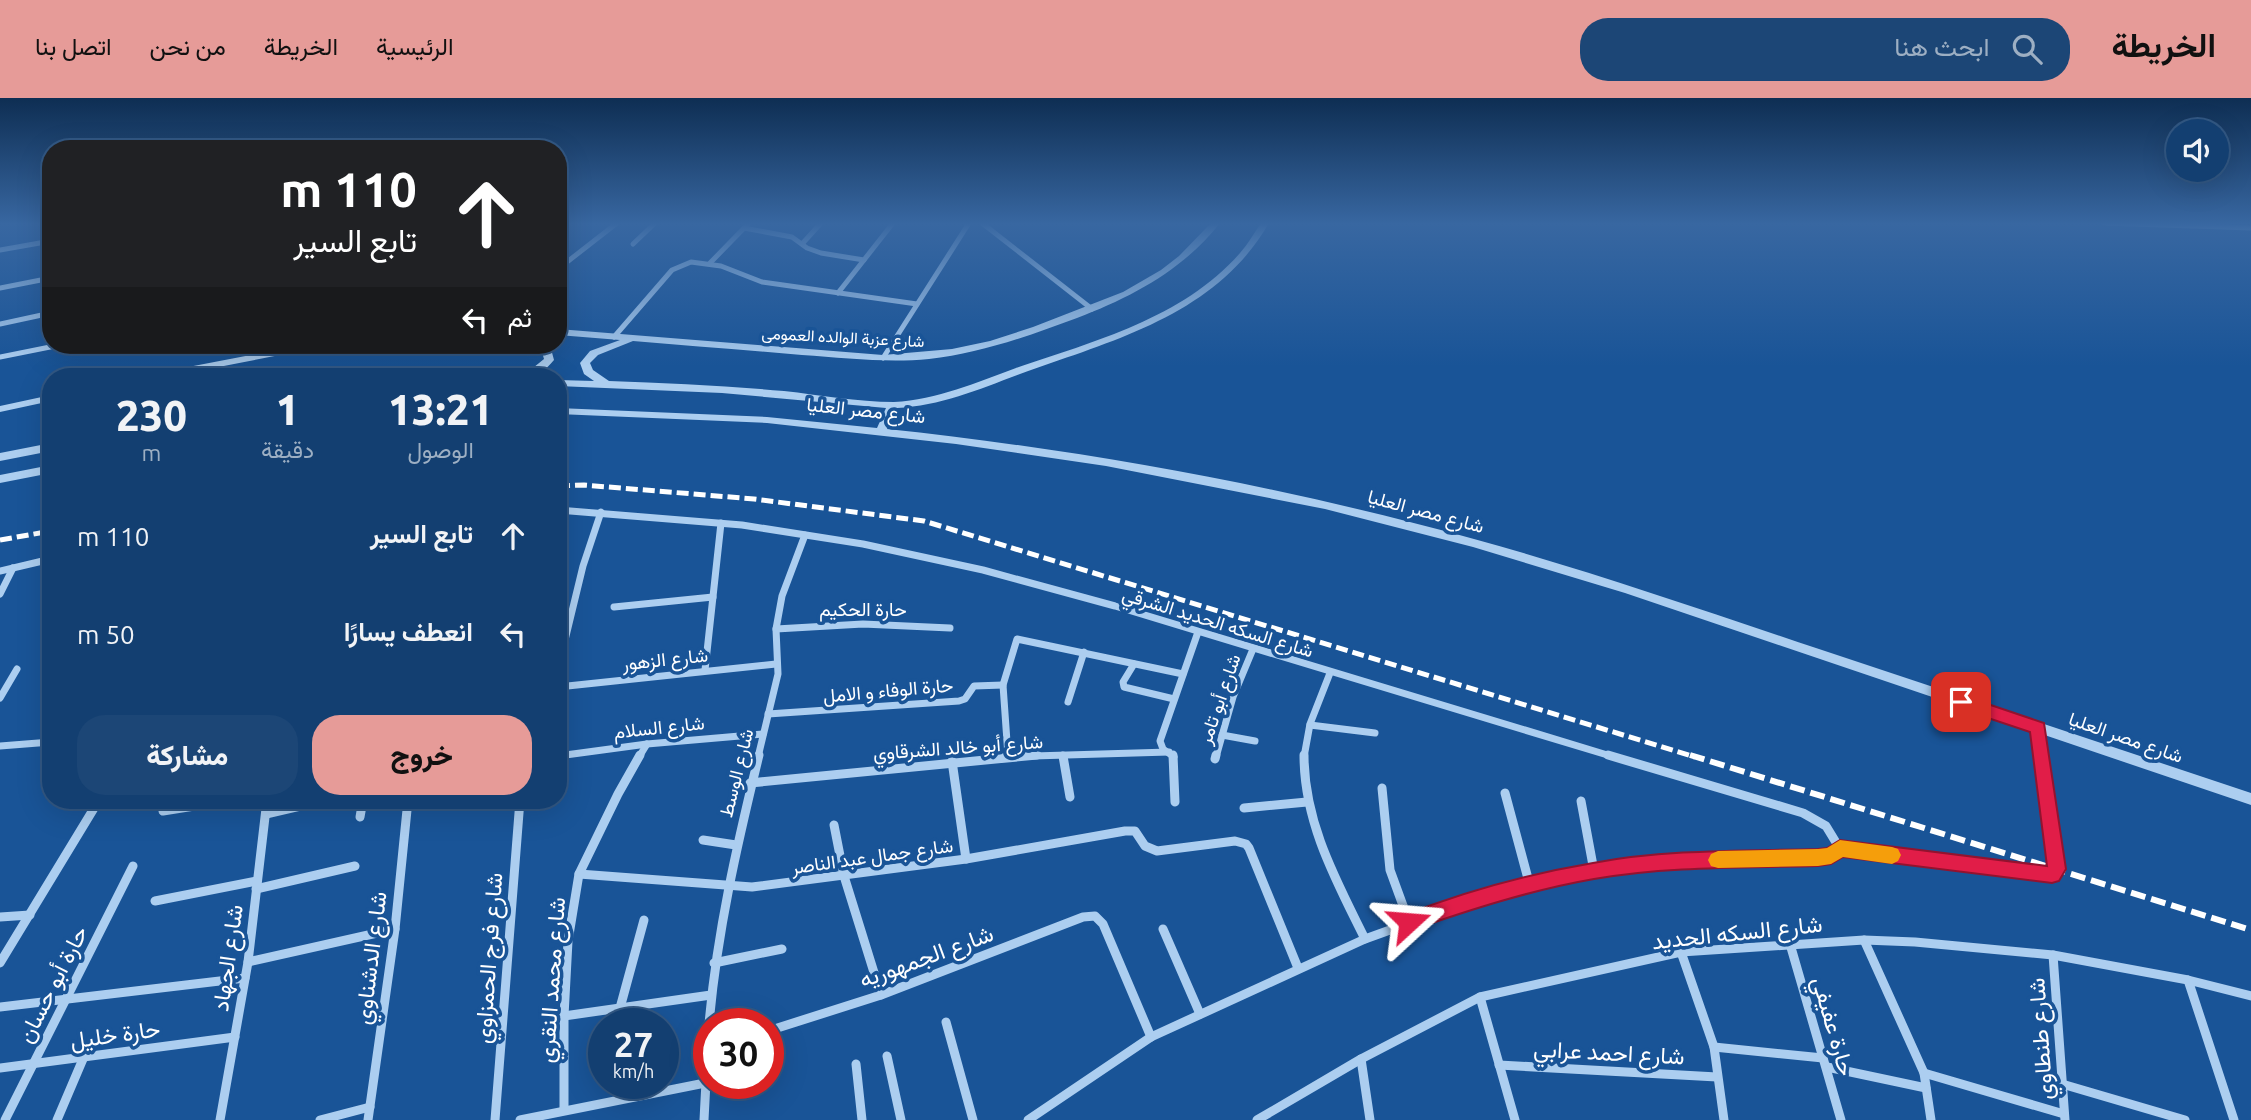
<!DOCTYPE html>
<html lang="ar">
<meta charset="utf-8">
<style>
body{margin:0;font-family:Ubuntu,Vazirmatn,sans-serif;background:#1c4676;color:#f1f3f6;direction:rtl;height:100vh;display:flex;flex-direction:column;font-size:26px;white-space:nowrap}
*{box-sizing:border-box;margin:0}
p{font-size:23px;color:#9dafc3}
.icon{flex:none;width:38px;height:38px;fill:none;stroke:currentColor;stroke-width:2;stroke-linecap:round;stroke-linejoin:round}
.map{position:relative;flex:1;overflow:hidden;direction:ltr}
.panel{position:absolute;left:42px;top:270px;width:525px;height:441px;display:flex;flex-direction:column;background:#133f71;border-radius:28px;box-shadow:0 7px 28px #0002,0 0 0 2px #325884;direction:rtl}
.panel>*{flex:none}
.guide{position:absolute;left:42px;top:42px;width:525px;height:214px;border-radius:28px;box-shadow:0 7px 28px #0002,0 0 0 2px #325884;direction:rtl;background:#202124;color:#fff;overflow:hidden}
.fabs{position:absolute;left:2166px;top:21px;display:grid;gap:14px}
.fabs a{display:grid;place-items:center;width:63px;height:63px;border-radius:50%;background:#133f71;box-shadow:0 7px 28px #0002,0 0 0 2px #325884;font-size:35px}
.speed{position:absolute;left:588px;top:910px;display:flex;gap:14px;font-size:35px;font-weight:700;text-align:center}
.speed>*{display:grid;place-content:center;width:91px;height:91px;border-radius:50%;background:#133f71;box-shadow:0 7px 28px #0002,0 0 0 2px #325884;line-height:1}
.speed small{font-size:18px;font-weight:400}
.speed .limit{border:10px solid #d22;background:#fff;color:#111}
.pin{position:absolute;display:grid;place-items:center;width:60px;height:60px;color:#fff;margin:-30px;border-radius:14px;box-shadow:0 4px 10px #0006}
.me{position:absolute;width:77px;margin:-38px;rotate:71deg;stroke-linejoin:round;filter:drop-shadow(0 0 5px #0008)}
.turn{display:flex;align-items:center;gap:24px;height:147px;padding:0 35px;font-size:32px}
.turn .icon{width:91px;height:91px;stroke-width:2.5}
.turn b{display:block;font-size:49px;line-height:60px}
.then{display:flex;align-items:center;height:66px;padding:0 35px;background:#0003;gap:14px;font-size:26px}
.eta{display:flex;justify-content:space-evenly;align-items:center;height:119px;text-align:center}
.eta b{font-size:42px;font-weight:800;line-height:49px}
.cta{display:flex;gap:14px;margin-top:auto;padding:14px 35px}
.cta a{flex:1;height:80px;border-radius:28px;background:#e69b98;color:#111;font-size:28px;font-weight:800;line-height:80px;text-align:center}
.cta a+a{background:#1c4676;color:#f1f3f6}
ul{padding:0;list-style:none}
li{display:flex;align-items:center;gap:21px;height:98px;padding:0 35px}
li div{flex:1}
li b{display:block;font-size:26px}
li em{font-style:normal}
header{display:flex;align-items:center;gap:42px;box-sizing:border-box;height:98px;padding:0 35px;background:#e69b98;color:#111}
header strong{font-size:33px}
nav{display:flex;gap:38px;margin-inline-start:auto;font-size:24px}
.search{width:490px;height:63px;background:#1c4676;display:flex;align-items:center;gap:18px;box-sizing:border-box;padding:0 24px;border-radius:28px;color:#9dafc3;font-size:26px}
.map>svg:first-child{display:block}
</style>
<header>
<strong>الخريطة</strong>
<div class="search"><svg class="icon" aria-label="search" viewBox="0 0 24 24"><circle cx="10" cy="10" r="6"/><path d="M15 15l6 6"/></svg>ابحث هنا</div>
<nav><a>الرئيسية</a><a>الخريطة</a><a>من نحن</a><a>اتصل بنا</a></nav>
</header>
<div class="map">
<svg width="2251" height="1022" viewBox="0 0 2251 1022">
<rect width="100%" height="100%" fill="#195497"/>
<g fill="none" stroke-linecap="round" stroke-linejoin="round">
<!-- minor-far2 -->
<g stroke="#accef0" stroke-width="5">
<path d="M982,125l110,86"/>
<path d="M2104,125l147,5"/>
<path d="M744,130l48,9 15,11 14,5 43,7"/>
<path d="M633,146l22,-21"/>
<path d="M802,146l19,-21"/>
<path d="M0,152l51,-9"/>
<path d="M710,165l39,-40"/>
<path d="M558,171l59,-46"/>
<path d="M0,190l51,-10"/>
<path d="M838,195l55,-70"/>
<path d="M0,226l51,-11"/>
<path d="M614,239l58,-67 19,-8 30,4 41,16 155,22"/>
<path d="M0,259l60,-12"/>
<path d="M883,260l86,-135"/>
</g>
<!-- minor-far1 -->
<g stroke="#accef0" stroke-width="7">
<path d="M558,412l184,15 121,19 120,26 132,36 499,151"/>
<path d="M0,473l51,-12"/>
<path d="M0,496l13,-26"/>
<path d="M614,509l99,-10"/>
<path d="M776,531l87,-5 87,4"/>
<path d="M1134,566l-11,18 1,5 50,12"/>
<path d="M558,571l25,-103 18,-54"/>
<path d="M705,572l16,-147"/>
<path d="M558,589l218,-23"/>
<path d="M0,600l17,-29"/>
<path d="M1068,604l16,-50"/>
<path d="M768,616l191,-13 6,-2 9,-13 29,-1"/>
<path d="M1310,627l65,8"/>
<path d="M2038,630l3,29"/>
<path d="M1222,637l33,6"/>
<path d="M0,648l51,-4"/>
<path d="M558,658l89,-12 116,-10"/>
<path d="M1008,658l-5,-71 14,-46 166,35"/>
<path d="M639,659l8,-13"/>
<path d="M758,659l20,-83 -2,-45 6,-33 23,-61"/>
<path d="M998,659l171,-5"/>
<path d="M1174,659l-11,-8 -3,-8 38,-109"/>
<path d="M1216,659l17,-60 20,-48"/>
<path d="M1304,659l6,-33 20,-51"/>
</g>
<!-- minor -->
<g stroke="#accef0" stroke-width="9">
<path d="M1173,657l2,47"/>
<path d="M1304,657c0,68 32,125 61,184"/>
<path d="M1608,657l195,58 23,13 14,23"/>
<path d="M558,658l5,-1"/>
<path d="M1063,658l7,41"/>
<path d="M1215,661l1,-4"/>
<path d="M952,663l14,98"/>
<path d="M750,685l287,-28"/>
<path d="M1382,690l8,82 19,52"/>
<path d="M1505,695l25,93"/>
<path d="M1581,703l13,70"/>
<path d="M1244,710l63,-6"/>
<path d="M163,713l69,-11"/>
<path d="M266,716l60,-14"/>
<path d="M360,719l3,-17"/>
<path d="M834,727l10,51 37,119"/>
<path d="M703,742l33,5"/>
<path d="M1840,751l202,26 13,-2 -14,-118"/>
<path d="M579,776l173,13 214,-28 159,-28h10l10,15 12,5 78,-10 11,3 3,4 49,120"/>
<path d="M256,791l99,-23"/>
<path d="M155,803l102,-20"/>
<path d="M0,819l30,-2"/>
<path d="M1163,831l37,85"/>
<path d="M1864,842l60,133 7,47"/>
<path d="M1790,846l51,176"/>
<path d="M1681,854l33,95 10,73"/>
<path d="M2053,857l12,165"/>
<path d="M248,864l147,-33"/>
<path d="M0,865l99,-163"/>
<path d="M714,865l68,-14"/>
<path d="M2188,882l46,140"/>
<path d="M1480,899l35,123"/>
<path d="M0,909l245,-29"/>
<path d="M620,910l24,-88"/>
<path d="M564,918l147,-21"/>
<path d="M946,924l27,98"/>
<path d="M709,926c8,-92 28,-179 50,-269"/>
<path d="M768,933l113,-36 202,-78 12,-1 8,8 48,113"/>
<path d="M1714,949l109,11"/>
<path d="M887,958l14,64"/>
<path d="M1361,961l9,61"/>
<path d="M856,966l6,56"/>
<path d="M1499,967l218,12"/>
<path d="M1827,969l99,21"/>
<path d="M0,970l235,-31"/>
<path d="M1924,975l140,41"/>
<path d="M2062,986l123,36"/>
<path d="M564,1012v-94l4,-75 11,-67 39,-80 22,-39"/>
<path d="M5,1022l128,-254"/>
<path d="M57,1022l26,-61"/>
<path d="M220,1022l28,-158 19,-162"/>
<path d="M320,1022l50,-13"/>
<path d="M368,1022l27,-191 13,-129"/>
<path d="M495,1022l25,-320"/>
<path d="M520,1022l185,-37"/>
<path d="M704,1022l5,-96"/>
<path d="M1028,1022l123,-83 214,-98 108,-39 121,-29 80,-9 157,-6 9,-7"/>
<path d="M1257,1022l104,-61 119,-62 201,-45 183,-12 51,2 138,13 135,25 63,16"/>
</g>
<!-- tertiary -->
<g fill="#accef0" fill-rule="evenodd">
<path d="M1211,125h9c-37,47 -88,74 -143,95 -48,18 -97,35 -148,41 -42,4 -84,-1 -127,-4 -56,-5 -112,-9 -169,-14l-35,14 -8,8 3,7 16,11c58,2 117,5 175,10 36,4 73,11 110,11 43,-2 83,-20 122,-34 79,-27 167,-50 224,-115 8,-9 14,-20 21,-30h8c-53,92 -155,117 -249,151 -40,15 -80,32 -123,34l-10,21c198,21 395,57 587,110 116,32 231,72 345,110 144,48 288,96 432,144v12l-626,-212 -152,-46 -148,-38 -219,-43 -150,-22 -189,-21 -209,-9v-6l209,9 110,11 9,-20 -164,-15 -164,-7v-6l36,1 -10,-7 -4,-11 10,-12 30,-11 -62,-5v-6l325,26 69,-6 38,-8 43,-14 90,-35 38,-22 18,-14z"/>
<path d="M302,247h19l-5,3 -144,28h-20l5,-3z"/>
<path d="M540,247h10l4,15c-9,11 -17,16 -31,16l21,-17z"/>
<path d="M51,297v6l-51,11v-6z"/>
<path d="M51,345v8l-51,10v-8z"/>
<path d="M51,367v8l-51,10v-8z"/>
</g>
<!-- rail-far1 -->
<g stroke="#fff" stroke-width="5" stroke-dasharray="12 5" stroke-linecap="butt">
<path d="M558,388l26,-1 170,14 170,22 771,236"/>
<path d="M0,442l51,-9"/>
</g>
<!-- rail -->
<path stroke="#fff" stroke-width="6" stroke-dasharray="15 6" stroke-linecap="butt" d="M1690,657l561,175"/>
</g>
<!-- sky -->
<linearGradient id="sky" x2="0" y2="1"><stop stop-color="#0e2e53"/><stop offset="0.47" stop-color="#3867a1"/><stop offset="1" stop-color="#3867a1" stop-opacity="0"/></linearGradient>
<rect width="2251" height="268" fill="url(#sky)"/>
<!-- route -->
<path fill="#e11d48" stroke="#92132f" stroke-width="2" d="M1961,597l83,28 22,146 -7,12 -7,2 -209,-26 -12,7 -13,2c-74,2 -150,0 -224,13 -63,11 -125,31 -185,52l-7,-2 -3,-7 3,-6c61,-24 126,-42 191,-53 74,-14 151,-12 225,-14l9,-1 13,-8 207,26 -17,-134 -75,-25 -2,-5 2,-5z"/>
<!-- slow -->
<path fill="#f59e0b" d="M1840,742l52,7 6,2 3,6 -3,6 -6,3 -49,-7 -12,7 -13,2 -100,2 -7,-2 -3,-6 3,-6 7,-3 100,-2 9,-1z"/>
<g text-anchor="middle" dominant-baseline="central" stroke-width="7" stroke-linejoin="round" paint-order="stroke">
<!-- far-street labels -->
<g font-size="16" fill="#fff" stroke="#195497">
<text transform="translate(843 239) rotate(3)">شارع عزبة الوالده العمومى</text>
</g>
<!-- street labels -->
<g font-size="19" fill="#fff" stroke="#195497">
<text transform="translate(866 312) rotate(6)">شارع مصر العليا</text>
<text transform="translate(1426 413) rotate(15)">شارع مصر العليا</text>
<text x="863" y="511">حارة الحكيم</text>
<text transform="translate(1218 524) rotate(17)">شارع السكه الحديد الشرقي</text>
<text transform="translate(665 561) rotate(-6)">شارع الزهور</text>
<text transform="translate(888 592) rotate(-5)">حارة الوفاء و الامل</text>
<text transform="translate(1219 601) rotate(-71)">شارع أبو تامر</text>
<text transform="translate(659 629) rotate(-6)">شارع السلام</text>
<text transform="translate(2126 639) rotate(19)">شارع مصر العليا</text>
<text transform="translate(958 649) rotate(-4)">شارع أبو خالد الشرقاوي</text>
<text transform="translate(736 675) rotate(-76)">شارع الوسط</text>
<text transform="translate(872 758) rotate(-8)">شارع جمال عبد الناصر</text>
</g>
<!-- near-street labels -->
<g font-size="23" fill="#fff" stroke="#195497">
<text transform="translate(1737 834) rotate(-6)">شارع السكه الحديد</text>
<text transform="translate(926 858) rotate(-20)">شارع الجمهوريه</text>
<text transform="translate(227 860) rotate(-82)">شارع الجهاد</text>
<text transform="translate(370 860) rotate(-83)">شارع الدشناوي</text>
<text transform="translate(488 860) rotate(-86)">شارع فرج الحمزاوي</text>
<text transform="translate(551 882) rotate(-86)">شارع محمد النقري</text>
<text transform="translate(52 886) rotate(-63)">حارة أبو حسان</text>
<text transform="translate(1834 928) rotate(74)">حارة عفيفي</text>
<text transform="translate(115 936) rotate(-8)">حارة خليل</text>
<text transform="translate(2040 941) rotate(-94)">شارع طنطاوي</text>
<text transform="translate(1609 954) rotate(3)">شارع احمد عرابي</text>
</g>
</g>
</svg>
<div class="fabs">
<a><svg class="icon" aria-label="sound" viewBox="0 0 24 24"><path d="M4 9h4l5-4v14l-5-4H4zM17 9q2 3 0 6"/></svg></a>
</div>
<div class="speed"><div>27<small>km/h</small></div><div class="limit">30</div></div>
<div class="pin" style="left:1961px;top:604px;background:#d93025"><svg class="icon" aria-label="arrive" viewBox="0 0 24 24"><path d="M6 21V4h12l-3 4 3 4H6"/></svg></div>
<svg class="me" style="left:1409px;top:824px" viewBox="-20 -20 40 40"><path d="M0-17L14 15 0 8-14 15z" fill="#e11d48" stroke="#fff" stroke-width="4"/></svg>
<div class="guide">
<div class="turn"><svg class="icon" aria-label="ahead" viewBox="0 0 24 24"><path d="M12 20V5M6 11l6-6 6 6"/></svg><div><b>110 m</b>تابع السير</div></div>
<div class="then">ثم<svg class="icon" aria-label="left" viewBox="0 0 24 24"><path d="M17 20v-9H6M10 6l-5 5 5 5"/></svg></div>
</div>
<section class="panel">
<div class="eta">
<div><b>13:21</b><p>الوصول</p></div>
<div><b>1</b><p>دقيقة</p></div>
<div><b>230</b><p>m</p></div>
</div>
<ul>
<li><svg class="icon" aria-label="ahead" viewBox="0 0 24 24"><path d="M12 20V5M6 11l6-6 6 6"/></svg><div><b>تابع السير</b></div><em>110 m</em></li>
<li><svg class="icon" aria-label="left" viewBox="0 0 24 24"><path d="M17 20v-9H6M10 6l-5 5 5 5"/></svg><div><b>انعطف يسارًا</b></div><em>50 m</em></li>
</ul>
<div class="cta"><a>خروج</a><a>مشاركة</a></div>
</section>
</div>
